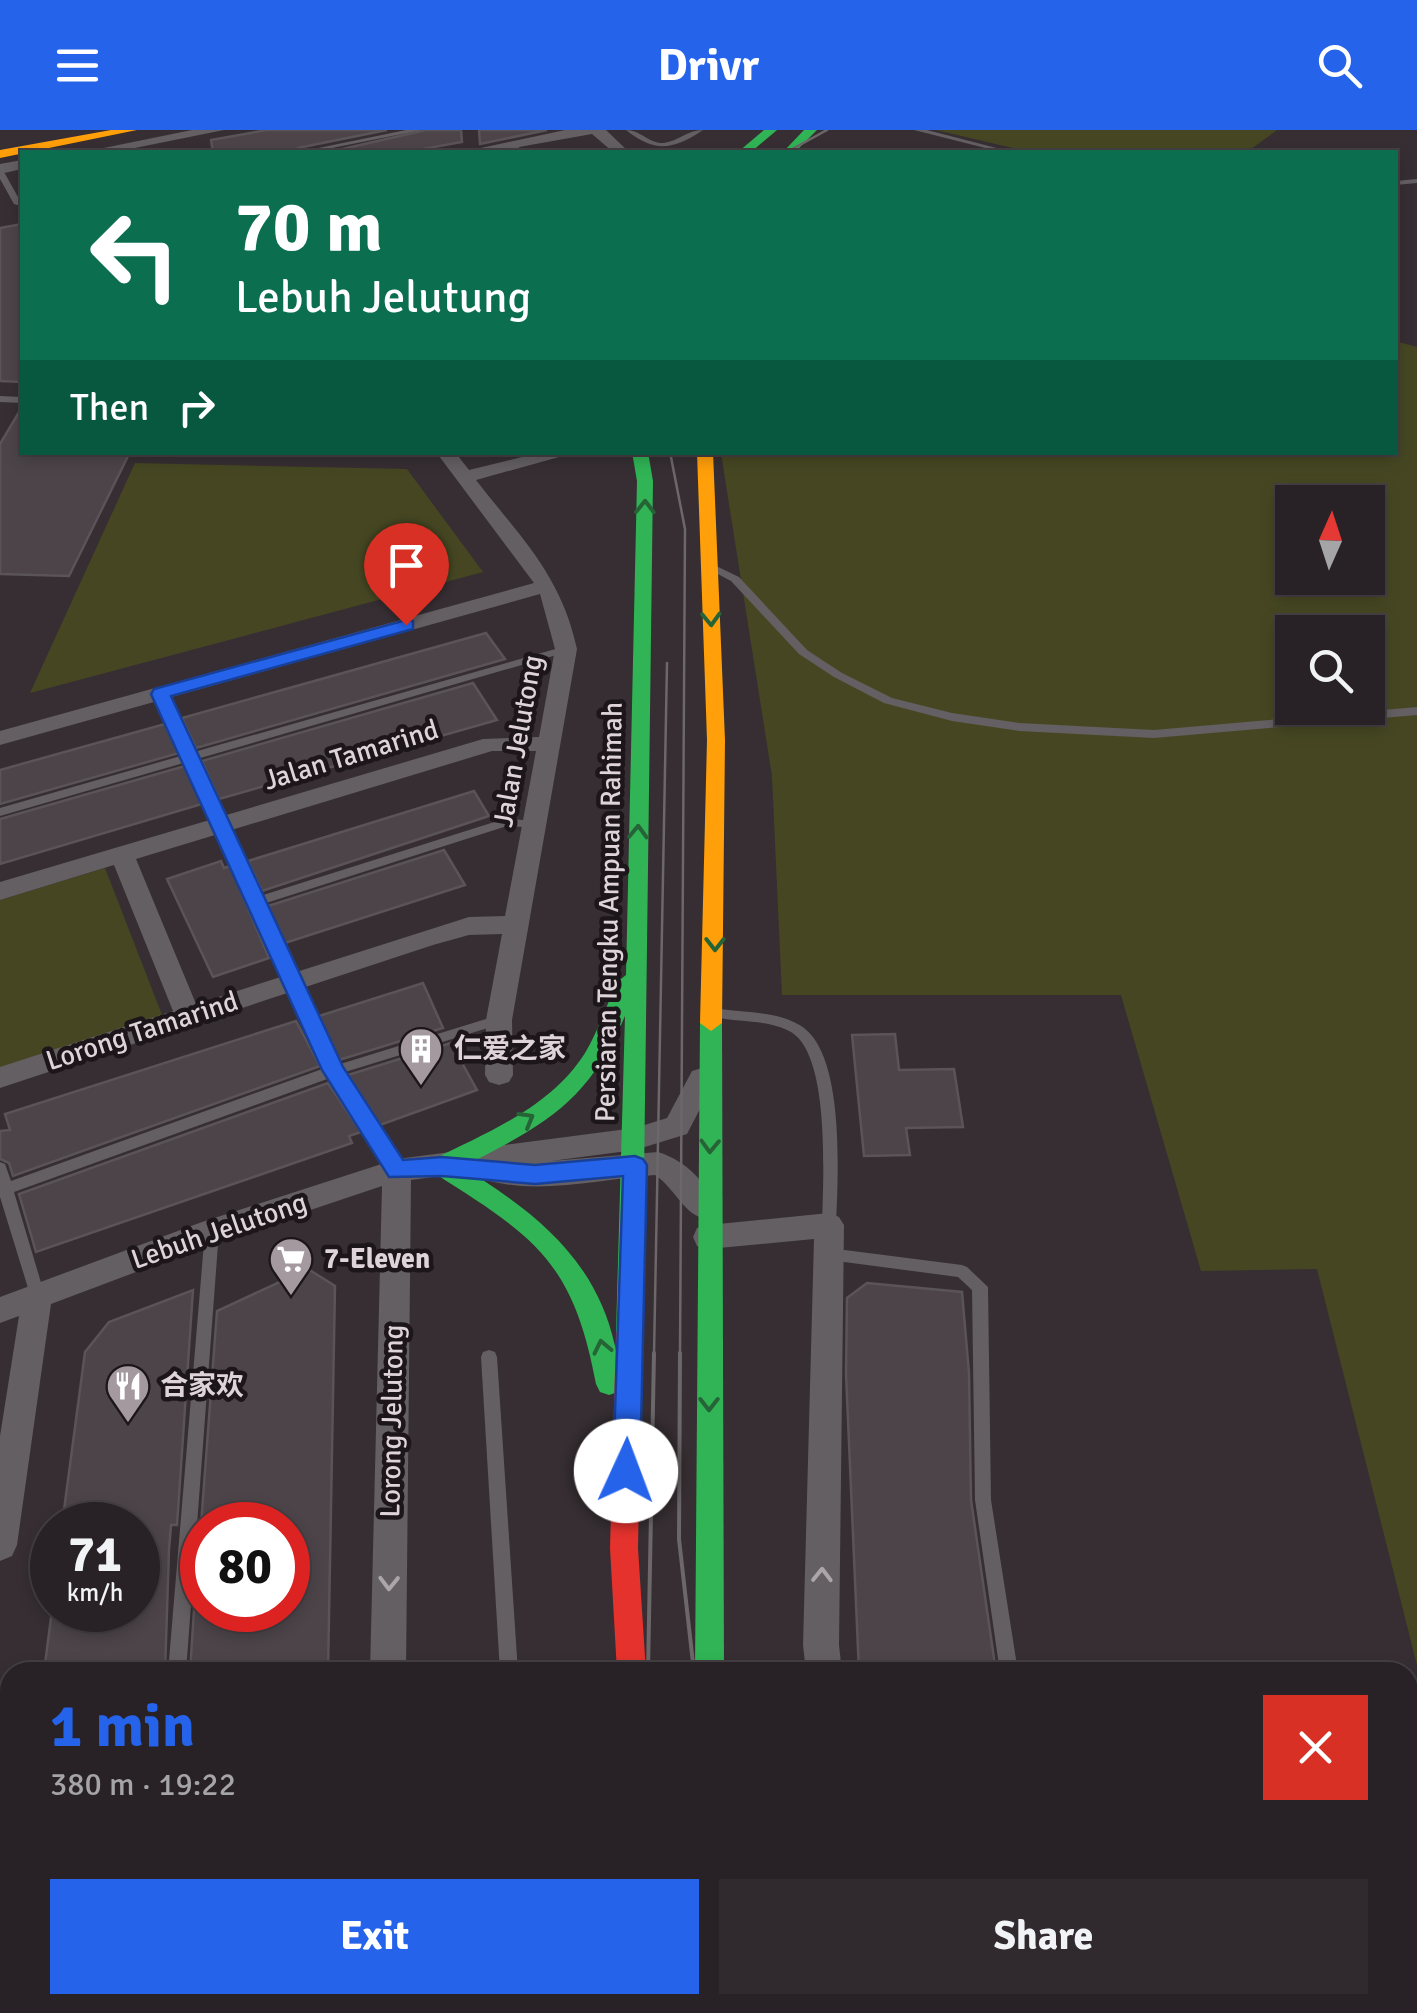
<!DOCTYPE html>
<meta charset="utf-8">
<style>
body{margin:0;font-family:Signika,"Noto Sans SC",sans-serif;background:#302a2e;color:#f1f3f6;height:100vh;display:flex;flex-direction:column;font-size:38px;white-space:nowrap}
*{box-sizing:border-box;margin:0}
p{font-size:32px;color:#a5a4a7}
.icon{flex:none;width:55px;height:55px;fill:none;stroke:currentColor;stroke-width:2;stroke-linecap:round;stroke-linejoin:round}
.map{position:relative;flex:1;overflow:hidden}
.panel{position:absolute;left:0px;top:1532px;width:1418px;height:352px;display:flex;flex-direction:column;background:#282226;border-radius:30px 30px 0 0;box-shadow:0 5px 15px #0003,0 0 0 2px #443f43}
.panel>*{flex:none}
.top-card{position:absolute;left:20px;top:20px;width:1378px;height:305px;border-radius:0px;box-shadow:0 5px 15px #0003,0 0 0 2px #443f43;background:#0b6e4f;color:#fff;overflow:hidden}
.needle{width:65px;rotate:3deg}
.tools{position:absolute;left:1275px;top:355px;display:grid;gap:20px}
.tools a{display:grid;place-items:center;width:110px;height:110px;border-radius:0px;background:#282226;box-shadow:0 5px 15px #0003,0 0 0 2px #443f43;font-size:50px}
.speed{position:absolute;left:30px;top:1372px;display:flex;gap:20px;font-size:50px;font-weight:700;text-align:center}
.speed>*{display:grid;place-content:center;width:130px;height:130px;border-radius:50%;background:#282226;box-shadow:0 5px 15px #0003,0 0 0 2px #443f43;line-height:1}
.speed small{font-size:25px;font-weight:400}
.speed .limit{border:15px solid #d22;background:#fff;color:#111}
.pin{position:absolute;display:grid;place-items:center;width:85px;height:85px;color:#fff;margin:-102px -42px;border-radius:50% 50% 50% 0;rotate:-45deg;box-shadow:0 0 10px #0007}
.pin .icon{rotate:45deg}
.me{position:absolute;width:110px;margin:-55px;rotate:2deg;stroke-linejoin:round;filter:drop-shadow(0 0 8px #0008)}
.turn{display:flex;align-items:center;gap:35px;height:210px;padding:0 50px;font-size:45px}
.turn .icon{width:130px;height:130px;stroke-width:2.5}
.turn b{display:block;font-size:70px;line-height:85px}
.then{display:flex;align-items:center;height:95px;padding:0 50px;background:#0003;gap:20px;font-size:38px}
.round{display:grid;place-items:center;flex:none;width:105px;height:105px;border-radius:0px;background:#302a2e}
.summary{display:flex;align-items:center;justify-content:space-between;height:170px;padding:0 50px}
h1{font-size:60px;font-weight:700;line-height:75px;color:#2563eb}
.button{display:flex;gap:20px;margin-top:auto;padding:20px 50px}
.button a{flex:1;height:115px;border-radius:0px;background:#2563eb;color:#fff;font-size:40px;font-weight:700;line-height:115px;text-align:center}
.button a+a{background:#302a2e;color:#f1f3f6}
header{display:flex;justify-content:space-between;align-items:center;height:130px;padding:0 50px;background:#2563eb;color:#fff;font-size:45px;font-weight:700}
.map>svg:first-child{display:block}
</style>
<header><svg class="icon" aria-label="menu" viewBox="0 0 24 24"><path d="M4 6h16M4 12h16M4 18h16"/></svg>Drivr<svg class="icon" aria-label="search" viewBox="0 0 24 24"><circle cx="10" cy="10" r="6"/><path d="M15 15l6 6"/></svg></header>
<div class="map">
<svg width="1417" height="1883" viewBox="0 0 1417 1883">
<rect width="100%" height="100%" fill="#362e32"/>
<!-- green -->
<g fill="#464722" fill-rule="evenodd">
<path d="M936,0h341l-30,22h-217z"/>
<path d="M1395,211l22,6v1318l-100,-396 -116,2 -80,-276h-339l-10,-219 -51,-323 674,-1zM1292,372h76v76h-76zM1292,502h76v76h-76z"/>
<path d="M135,333l272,6 76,103 -453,121z"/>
<path d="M105,738l57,147 -162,54v-169z"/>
</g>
<!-- building -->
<g fill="#4c4449" stroke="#5a5357" stroke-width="2.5">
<path d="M267,0h120l-89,18 -3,4h-82l-2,-12z"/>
<path d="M426,0h35l1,12 -56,10h-77z"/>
<path d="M479,0h68l-67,14z"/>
<path d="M22,94v158l-22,-1v-153z"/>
<path d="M22,277v45h108l-61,124 -69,-2v-130z"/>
<path d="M486,503l19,26 -309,89 -14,-30z"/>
<path d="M473,553l24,37 -278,79 -17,-38z"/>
<path d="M165,594l14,29 -179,51v-34z"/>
<path d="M185,636l17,38 -202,60v-45z"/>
<path d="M474,661l15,25 -227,75 -14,-30z"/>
<path d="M444,720l21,35 -180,58 -17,-37z"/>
<path d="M221,731l3,7 6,-2 39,92 -56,19 -46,-98z"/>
<path d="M423,853l20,45 -104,32 -20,-44z"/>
<path d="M296,891l24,45 -307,110 -4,-13 -9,-4v-28l10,-1 -5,-16z"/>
<path d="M895,904l4,36 55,-1 9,58 -57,1 4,27 -46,1 -12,-121z"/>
<path d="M451,913l26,47 -97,35 -32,-50z"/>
<path d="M328,953l33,49 -12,4 3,7 -316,109 -17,-58z"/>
<path d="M308,1139l27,17 -7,386h-138l4,-62h94v-85h-87l16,-214z"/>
<path d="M867,1153l95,9 7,81 2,127 25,172h-137l-13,-298 1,-76z"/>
<path d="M193,1160l-16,235h-6l-2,25 -4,122h-121l8,-62h86v-85h-76l23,-173 24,-30z"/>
</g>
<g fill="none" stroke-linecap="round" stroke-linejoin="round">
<!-- lane -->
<g fill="#635f62" fill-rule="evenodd">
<path d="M406,0h16l-110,22h-13z"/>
<path d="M626,0c15,0 23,14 38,13 14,-2 24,-13 39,-13 -30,20 -48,23 -77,0z"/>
<path d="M914,0h13l85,22h-11z"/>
<path d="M513,12l11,10h-7l-8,-8z"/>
<path d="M0,40l4,2 18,32 -1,2 -7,-2 -14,-25z"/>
<path d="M1417,49v4l-22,2v-4z"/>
<path d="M0,266l22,1v6l-22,-1z"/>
<path d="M298,322h10l-6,5 -3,-1z"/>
<path d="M714,435l25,12 68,73 35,23 50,25 60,15 67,10 135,7 263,-23v8l-263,23 -135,-7 -67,-10 -68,-18 -50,-26 -35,-23 -68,-73 -21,-11v-4z"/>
<path d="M566,516l4,1v4l-373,108 63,137 247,-78 31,4 2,3 -2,3 -31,-2 -244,78 74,161 162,-50 7,5 -2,3 -162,50 60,93 2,4 -2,4h-10l-62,-96 -316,114 31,104 -3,5 -5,1 -5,-1 -32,-104v-35l5,2 6,17 314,-113 -138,-306 -187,54v-8l184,-53 -29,-62 2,-2h8l2,2 27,59z"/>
<path d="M720,879c27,4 61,2 84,19 41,31 34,149 32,197l-2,4 -5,2 -5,-2 -2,-4c1,-43 9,-169 -31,-193 -23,-13 -51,-9 -76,-15l-2,-3 2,-3z"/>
<path d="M212,1095l5,2 2,4 -33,441h-18l37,-441 2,-4z"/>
<path d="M829,1118l133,17 5,2 21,20 3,213 27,172h-18l-25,-172 -3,-210 -14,-13 -129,-17 -5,-2 -2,-4 2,-4z"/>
<path d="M489,1220l6,2 2,5 21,315h-18l-19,-315 2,-5z"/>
<path d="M10,1607v18l-10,1v-18z"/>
<rect x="144" y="1875" width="20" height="8"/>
<path d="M509,1875h20l-2,8h-20z"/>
<path d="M1090,1875h20l3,8h-20z"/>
</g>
<!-- street -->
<g fill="#635f62" fill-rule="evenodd">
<path d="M192,0h32l-109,22h-31z"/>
<path d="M565,0h41l23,22h-16l-21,-18 -100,18h-30z"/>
<path d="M22,30v9l-22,5v-10z"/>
<path d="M436,322h19l14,18 73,-18h35l-101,28c45,58 85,95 101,169l-65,371 1,55 -4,7 -10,3 -10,-3 -4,-7 1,-55 16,-86 -33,1 -36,10 -433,143v-21l173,-56 -59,-146 -114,35v-18l483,-143 56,-2 16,-88 -15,-55 -540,151v-14l534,-148zM492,621h44l-31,165 -36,1 -273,87 -60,-145z"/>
<path d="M702,938l10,3 4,7 -29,56 -52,16 -84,11 107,-9c29,9 47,30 61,57l-5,8c-25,9 -38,-29 -59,-42 -54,4 -120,21 -172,4l-4,-8 -68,9 -5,492h-36l12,-486 -161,54 -170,64 -34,241 -5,11 -12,5v-125l19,-120 -19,7v-26l202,-75 195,-63 238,-31 32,-10 25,-47z"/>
<path d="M829,1083l10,4 5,8 -5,420 3,27h-36l-3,-27 11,-406 -106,10 -11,-3 -4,-9 4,-9 11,-3z"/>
<rect x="370" y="1875" width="40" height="8"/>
<path d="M858,1875h40l3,8h-40z"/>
<path d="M1297,1875h40l3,8h-40z"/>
</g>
<!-- fast -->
<g fill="#30b455" fill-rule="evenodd">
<path d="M764,0h13l-26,22h-13z"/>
<path d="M804,0h13l-22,22h-12z"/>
<path d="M632,322h16l5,29 -11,852 -4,8 -9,3 -9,-3 -4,-8 9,-317c-37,87 -82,110 -163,151 72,44 134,92 153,179 3,15 10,33 3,46l-9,3 -9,-3 -4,-8c-23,-123 -61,-147 -162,-211l-4,-7 4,-7c54,-27 117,-52 151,-106 13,-22 22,-48 32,-71l9,-7 11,-494z"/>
<path d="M711,885l11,8 2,649h-29l5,-649z"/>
<path d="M642,1875h32l1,8h-32z"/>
</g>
<!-- slow -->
<g fill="#ff9f0a" fill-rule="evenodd">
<path d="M111,0h26l-137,28v-8z"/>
<path d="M697,322h16l12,288 -3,283 -11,8 -11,-8 7,-283z"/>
<path d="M725,1875h32l2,8h-32z"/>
</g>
<!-- jam -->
<path fill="#e5322d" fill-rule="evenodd" d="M629,1192l9,3 4,8 -4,215 8,124h-29l-7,-124 6,-215 4,-8z"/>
<!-- tram-far1 -->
<g stroke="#6c6769" stroke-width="2.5">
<path d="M787,22l40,-22"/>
<path d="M670,322l15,77 -5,826"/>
<path d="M654,1225l13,-692"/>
</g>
<!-- tram -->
<g stroke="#6c6769" stroke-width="4">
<path d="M680,1223l-1,186 15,133"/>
<path d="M648,1542l6,-319"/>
<path d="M660,1875v8"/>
<path d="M740,1875l1,8"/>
</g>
</g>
<!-- one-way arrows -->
<defs><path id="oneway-chevron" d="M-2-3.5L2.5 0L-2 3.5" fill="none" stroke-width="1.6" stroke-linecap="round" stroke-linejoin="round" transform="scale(2.5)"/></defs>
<g stroke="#266437">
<use href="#oneway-chevron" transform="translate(645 377) rotate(-89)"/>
<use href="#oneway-chevron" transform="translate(711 489) rotate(88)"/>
<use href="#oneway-chevron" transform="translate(638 702) rotate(-88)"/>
<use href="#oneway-chevron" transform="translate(715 814) rotate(90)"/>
<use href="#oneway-chevron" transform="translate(527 989) rotate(-30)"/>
<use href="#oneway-chevron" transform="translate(710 1016) rotate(92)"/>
<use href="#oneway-chevron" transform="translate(602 1217) rotate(-102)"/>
<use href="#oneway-chevron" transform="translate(709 1274) rotate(90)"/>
</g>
<g stroke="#aca5a9">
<use href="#oneway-chevron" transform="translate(822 1445) rotate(-89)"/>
<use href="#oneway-chevron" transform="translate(389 1453) rotate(91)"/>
</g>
<!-- route -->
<path fill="#2563eb" stroke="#184099" stroke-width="2.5" d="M406,490l7,1v8l-242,67 172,371 60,93 39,-3 93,8 100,-9 8,3 4,6 -7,306 -4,9 -10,4 -9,-4 -4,-9 10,-295 -88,8 -93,-8 -53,1 -67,-107 -171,-376 3,-5z"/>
<!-- icons -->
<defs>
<g id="building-pin" transform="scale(2.25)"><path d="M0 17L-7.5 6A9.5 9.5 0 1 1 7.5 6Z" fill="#a3999f" stroke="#1c1519"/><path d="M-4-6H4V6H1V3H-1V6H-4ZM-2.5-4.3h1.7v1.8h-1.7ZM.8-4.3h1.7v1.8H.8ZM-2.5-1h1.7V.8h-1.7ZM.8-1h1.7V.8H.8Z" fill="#fff"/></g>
<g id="supermarket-pin" transform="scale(2.25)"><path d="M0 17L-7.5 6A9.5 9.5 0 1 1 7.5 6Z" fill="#a3999f" stroke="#1c1519"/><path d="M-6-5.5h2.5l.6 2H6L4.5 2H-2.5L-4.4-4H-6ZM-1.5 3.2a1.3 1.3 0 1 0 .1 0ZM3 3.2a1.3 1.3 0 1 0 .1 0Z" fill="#fff"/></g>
<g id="restaurant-pin" transform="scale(2.25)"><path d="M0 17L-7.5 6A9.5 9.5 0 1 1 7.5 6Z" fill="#a3999f" stroke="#1c1519"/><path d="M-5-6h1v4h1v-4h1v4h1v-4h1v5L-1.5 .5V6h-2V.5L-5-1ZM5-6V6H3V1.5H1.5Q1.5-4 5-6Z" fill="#fff"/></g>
</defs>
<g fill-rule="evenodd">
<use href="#building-pin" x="421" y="919"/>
<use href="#supermarket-pin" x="291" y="1129"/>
<use href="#restaurant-pin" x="128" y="1256"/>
</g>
<g text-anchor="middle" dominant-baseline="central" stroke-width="9" stroke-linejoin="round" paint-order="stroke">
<!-- street labels -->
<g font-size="28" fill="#ddd3d9" stroke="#1c1519">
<text transform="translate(518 611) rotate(-80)">Jalan Jelutong</text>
<text transform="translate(351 625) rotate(-17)">Jalan Tamarind</text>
<text transform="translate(609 782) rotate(-89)">Persiaran Tengku Ampuan Rahimah</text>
<text transform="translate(142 901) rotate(-18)">Lorong Tamarind</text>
<text transform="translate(219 1101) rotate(-19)">Lebuh Jelutong</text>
<text transform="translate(392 1291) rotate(-89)">Lorong Jelutong</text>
</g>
<!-- poi labels -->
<g font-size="28" font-weight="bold" fill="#ddd3d9" stroke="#1c1519" text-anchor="start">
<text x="454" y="919">仁爱之家</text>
<text x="324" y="1129">7-Eleven</text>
<text x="160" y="1256">合家欢</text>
</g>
</g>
</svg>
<div class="tools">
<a><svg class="needle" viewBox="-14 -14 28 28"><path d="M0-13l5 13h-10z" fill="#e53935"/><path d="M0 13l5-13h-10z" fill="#a5a4a7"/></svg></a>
<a><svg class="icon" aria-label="search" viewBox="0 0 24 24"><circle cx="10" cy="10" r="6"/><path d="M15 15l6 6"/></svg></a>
</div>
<div class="speed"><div>71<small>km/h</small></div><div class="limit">80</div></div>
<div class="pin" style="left:406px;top:495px;background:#d93025"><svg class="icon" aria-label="arrive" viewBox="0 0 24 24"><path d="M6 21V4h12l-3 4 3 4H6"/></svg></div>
<svg class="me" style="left:626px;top:1341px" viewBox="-20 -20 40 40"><circle r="19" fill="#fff"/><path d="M0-13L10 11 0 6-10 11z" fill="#2563eb"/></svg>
<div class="top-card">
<div class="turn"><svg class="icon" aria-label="left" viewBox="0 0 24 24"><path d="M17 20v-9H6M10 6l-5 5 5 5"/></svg><div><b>70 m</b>Lebuh Jelutung</div></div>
<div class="then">Then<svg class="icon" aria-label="right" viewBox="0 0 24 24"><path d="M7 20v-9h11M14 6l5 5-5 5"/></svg></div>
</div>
<section class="panel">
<div class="summary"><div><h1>1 min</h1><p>380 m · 19:22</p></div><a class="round" style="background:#d93025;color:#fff"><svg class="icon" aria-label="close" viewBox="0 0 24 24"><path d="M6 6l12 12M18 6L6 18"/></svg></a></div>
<div class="button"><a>Exit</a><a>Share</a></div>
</section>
</div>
